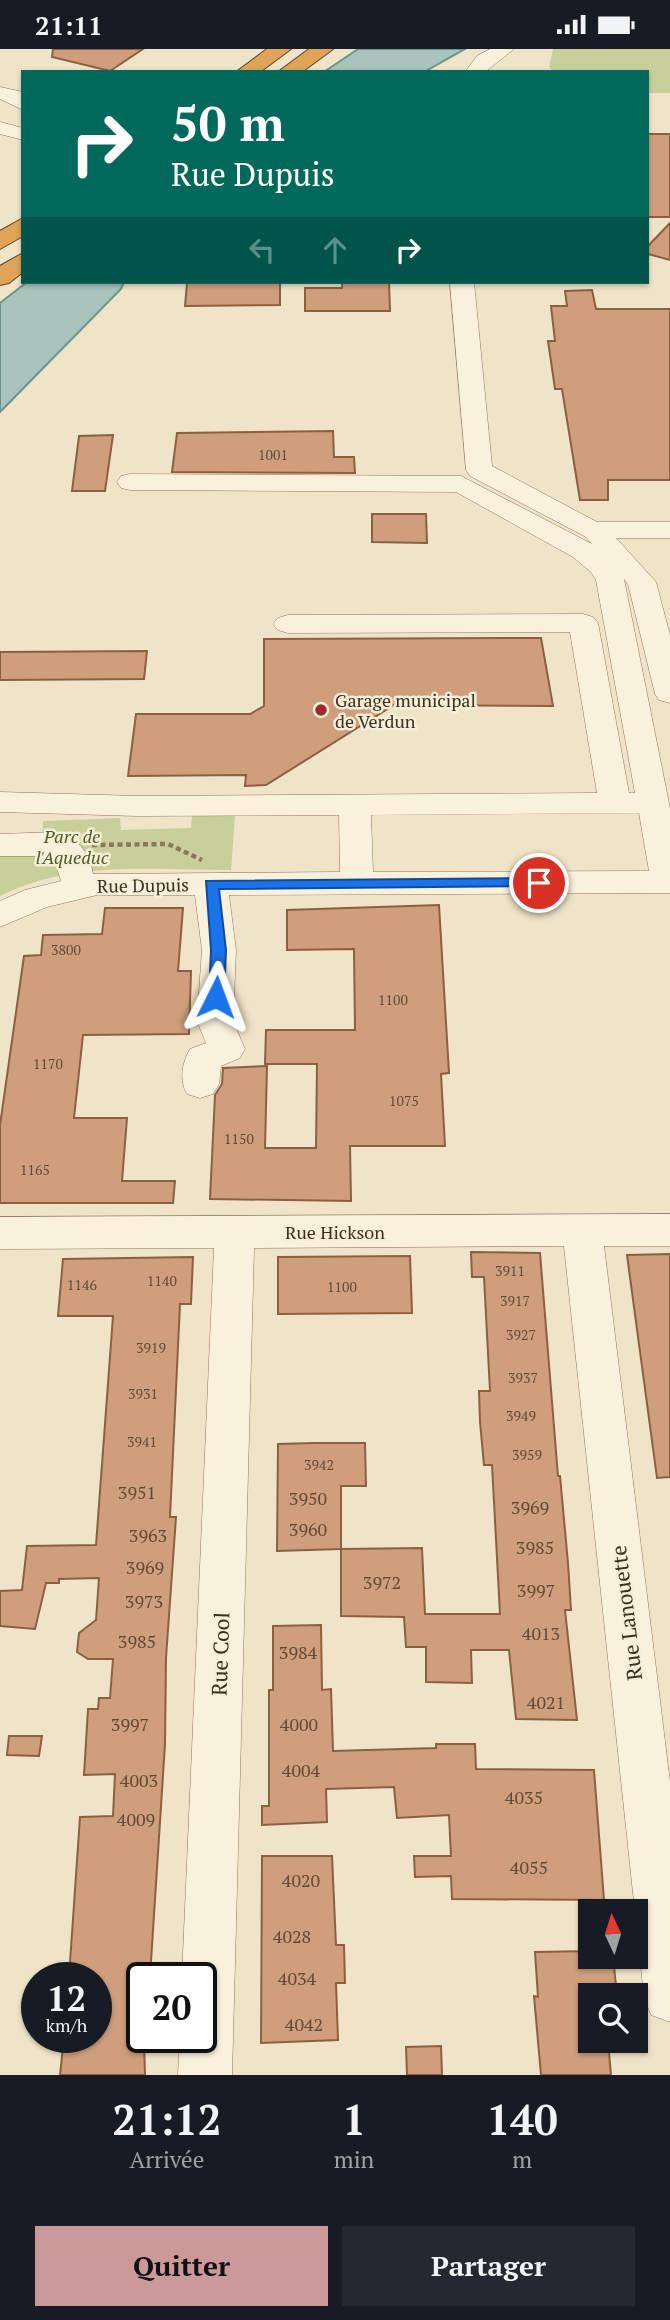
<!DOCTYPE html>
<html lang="fr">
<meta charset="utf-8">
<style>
body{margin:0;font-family:"PT Serif",serif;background:#242831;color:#f1f3f6;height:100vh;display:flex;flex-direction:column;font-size:26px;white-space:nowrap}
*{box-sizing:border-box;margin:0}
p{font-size:23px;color:#9ea1a6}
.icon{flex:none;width:38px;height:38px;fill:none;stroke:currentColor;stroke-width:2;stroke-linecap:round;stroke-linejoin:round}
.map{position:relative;height:2026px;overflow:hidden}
.sheet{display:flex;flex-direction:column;background:#171b24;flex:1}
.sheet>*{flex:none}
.top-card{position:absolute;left:21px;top:21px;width:628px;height:214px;border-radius:0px;box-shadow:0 2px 5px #0004;background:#00695c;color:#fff;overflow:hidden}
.needle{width:46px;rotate:356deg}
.fabs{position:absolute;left:578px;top:1850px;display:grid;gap:14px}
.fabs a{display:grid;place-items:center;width:70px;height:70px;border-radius:0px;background:#171b24;box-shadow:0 2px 5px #0004;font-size:35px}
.speed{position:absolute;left:21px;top:1913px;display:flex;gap:14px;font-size:35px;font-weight:700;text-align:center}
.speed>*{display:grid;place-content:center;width:91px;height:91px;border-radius:50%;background:#171b24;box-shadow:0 2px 5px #0004;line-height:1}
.speed small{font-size:18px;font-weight:400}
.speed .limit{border:4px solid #111;border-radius:10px;background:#fff;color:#111}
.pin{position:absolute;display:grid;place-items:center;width:60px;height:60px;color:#fff;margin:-30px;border:4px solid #fff;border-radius:50%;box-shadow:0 2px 7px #0007}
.me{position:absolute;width:77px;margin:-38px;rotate:3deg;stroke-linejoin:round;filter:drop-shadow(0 0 5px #0008)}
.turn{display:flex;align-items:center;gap:24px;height:147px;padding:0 35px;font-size:32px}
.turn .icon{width:91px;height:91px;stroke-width:2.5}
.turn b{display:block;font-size:49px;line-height:60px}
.lanes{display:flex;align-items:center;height:66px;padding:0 35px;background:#0003;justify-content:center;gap:35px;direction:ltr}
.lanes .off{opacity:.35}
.eta{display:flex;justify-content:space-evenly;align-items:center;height:119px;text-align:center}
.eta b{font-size:42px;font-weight:700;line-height:49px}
.button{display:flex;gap:14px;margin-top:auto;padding:14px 35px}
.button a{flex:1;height:80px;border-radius:0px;background:#cc999b;color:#111;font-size:28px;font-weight:700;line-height:80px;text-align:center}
.button a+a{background:#242831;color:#f1f3f6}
.status{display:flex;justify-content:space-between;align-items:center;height:49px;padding:0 35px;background:#171b24;direction:ltr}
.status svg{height:19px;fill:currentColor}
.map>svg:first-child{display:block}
</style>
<div class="status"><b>21:11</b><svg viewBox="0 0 49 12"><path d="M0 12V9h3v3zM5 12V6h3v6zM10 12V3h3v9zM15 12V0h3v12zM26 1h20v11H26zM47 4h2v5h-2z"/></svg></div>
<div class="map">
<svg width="670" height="2026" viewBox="0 0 670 2026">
<rect width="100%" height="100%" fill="#f0e4c8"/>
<!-- green -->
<g fill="#c9cf9b">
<path d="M553,0h117v44h-22v-21h-94l-5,-5z"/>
<path d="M192,767h43l-4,54c-76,0 -161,-10 -231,26v-43l41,-1 2,-31 77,-3 1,12 70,-2z"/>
</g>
<!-- water -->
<g fill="#a9c4bc" stroke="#6f938a" stroke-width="2">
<path d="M358,0h107l-41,23h-100z"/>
<path d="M27,233h97l-3,7 -121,123v-109z"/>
</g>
<!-- building -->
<g fill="#cf9f7d" stroke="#8d5f41" stroke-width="2">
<path d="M53,0h90l-33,22 -58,-14z"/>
<rect x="648" y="85" width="22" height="83"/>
<path d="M670,174v37l-22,-6v-8z"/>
<path d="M280,233v23l-95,1 2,-23z"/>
<path d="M342,233h47l1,29h-85v-23h37z"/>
<path d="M592,241l4,19h74v171h-62v20h-28l-18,-111h-7l-7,-48h7l-4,-35h16l-2,-15z"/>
<path d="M333,382l1,26h20l1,16 -183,-1 5,-39z"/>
<path d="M113,386l-8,56h-33l7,-55z"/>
<path d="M372,465h54l1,29 -55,-1z"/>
<path d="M541,589l12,68 -159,-1 -128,80 -21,1 1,-11 -118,1 8,-62h114l14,-8v-67z"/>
<path d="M147,602l-3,28 -144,1v-28z"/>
<path d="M439,856l10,168 -8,1 4,72h-95l1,55 -141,-2 5,-104 7,-11 1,-16 44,-2 -2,82h51l1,-84h-52l1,-34h89l-1,-81 -67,1v-40z"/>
<path d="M105,859h78l-5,63h13l-2,63 -106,1 -9,83h53l-5,63h53l-2,22h-173v-78l24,-169 17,-1 2,-20 59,-1z"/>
<path d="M471,1203l69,1 18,223h2l8,87 3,47h-6l12,110 -61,-1 -7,-69h-38l1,33 -46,-1v-35h-20l-2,-30 -63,-1v-67l81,-1 3,66h75l-8,-149h-8l-4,-43 -1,-31h11l-6,-114h-12z"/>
<path d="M670,1205v223l-13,1 -30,-223z"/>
<path d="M410,1207l2,57 -134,1v-57z"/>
<path d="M193,1208l-2,47h-11l-10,213h6l-10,141 -1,86 -15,233h-8l3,98h-85l4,-38h32v-60h-27l11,-160 33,-1 2,-42 -31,1 4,-66h10l1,-11h11l3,-39h-25l-11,-7 2,-19 17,-13 3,-42 -40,1v4h-13l-11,46 -35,-3v-35l22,-1 5,-44 69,-1 17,-229h-55l5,-57z"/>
<path d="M314,1394h51l1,43h-25v63l-64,2 1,-107z"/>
<path d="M321,1576l1,65 9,-1 2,62 103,-3v-4h39l1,25 118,1 10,130 -152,-1 -1,-23 -36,1 -1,-21h37l-2,-41 -52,3 -3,-31 -68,2 1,33 -65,3v-19h7v-116h4v-64z"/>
<path d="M9,1687h33l-3,20 -32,-1z"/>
<path d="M262,1807h70l4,89h8l1,38h-9l2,57 -77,3z"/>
<path d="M590,1902v6h23l4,38h-27v46h18l3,34h-70l-7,-79 4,1 -3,-45z"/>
<path d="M441,1997l1,29h-35l-1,-28z"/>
</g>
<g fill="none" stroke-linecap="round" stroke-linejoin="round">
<!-- minor casing -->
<g stroke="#8d765c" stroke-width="1">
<g id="minor">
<path d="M490,0h24l-29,23h-20l12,-16z"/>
<path d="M0,38l23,5v18l-23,-11z"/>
<path d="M0,73l23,6v12l-23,-6z"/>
<path d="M450,233h24l18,184 105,56h73v16h-54l40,44 14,53v68l-11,-3 -4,-6 -27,-110 -4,-5 46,229v85l-441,2 7,55 -3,71 12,28 -5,9 -19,8 -2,18 -6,10 -13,4 -13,-4c-8,-14 -5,-31 3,-45l16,-6 -9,-22 5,-71 -7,-55h-98l-50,12 -47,20v-26l25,-11 36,-9 -8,-25h-53v-22c40,0 84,-12 93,40l247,-2 -1,-57 -202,1 -137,-4v-20l137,4 460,-3 -27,-161 -282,1 -10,-3 -5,-6 5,-6 10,-3 295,-1 10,3 5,6 31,170h6l-39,-213 -5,-8 -18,-15 -117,-65 -326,-2 -9,-2 -4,-6 4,-6 9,-2 331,2 131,68 -6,-7 -116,-61 -4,-6zM639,764l10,58 -276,1 -2,-57z"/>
<path d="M670,1165v32h-66l66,536v240l-19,-7 -7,-19 -80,-750 -310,2 -22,827h-54l2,-38h21v-60h-19l32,-729 -214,1v-32z"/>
</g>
</g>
<!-- highway casing -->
<g stroke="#5b4430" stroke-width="2">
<g id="highway">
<path d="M267,0h24l-31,23h-24z"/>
<path d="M309,0h24l-31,23h-24z"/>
<path d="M23,169v18l-23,13v-18z"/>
<path d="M23,204v19l-14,11 -9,2v-19z"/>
</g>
</g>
<!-- path -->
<path stroke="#8d765c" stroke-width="4.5" stroke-dasharray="5 3.5" stroke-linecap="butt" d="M92,796l76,-1 34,16"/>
<!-- minor -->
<use href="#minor" fill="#faf1dc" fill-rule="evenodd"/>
<!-- highway -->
<use href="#highway" fill="#e0a458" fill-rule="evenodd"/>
</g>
<!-- route -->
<path fill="#1a73e8" stroke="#114b97" stroke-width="2" d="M539,829l7,5 -2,3 -325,3 7,61 -2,47 -8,6 -7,-6 2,-47 -5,-69z"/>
<!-- markers -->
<circle fill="#9e2a2b" stroke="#f7eed8" stroke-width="2.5" cx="321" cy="661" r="7"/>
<g text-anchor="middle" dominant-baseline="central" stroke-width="5" stroke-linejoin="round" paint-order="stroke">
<!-- number labels -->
<g font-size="14" fill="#624a37">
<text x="273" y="405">1001</text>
<text x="66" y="900">3800</text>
<text x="393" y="950">1100</text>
<text x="48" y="1014">1170</text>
<text x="404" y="1051">1075</text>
<text x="239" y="1089">1150</text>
<text x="35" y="1120">1165</text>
<text x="510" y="1221">3911</text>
<text x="162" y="1231">1140</text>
<text x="82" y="1235">1146</text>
<text x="342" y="1237">1100</text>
<text x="515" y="1251">3917</text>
<text x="521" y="1285">3927</text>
<text x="151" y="1298">3919</text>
<text x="523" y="1328">3937</text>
<text x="143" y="1344">3931</text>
<text x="521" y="1366">3949</text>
<text x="142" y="1392">3941</text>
<text x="527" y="1405">3959</text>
<text x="319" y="1415">3942</text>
</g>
<!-- poi labels -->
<g font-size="18" fill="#3d2e20" stroke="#f7eed8" text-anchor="start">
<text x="335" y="651">Garage municipal<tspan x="335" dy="21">de Verdun</tspan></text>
</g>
<!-- park labels -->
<g font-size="18" font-style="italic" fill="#4d5a26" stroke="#f7eed8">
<text x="72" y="787">Parc de<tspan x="72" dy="21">l'Aqueduc</tspan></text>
</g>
<!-- street labels -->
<g font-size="18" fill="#3d2e20" stroke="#f7eed8">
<text transform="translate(143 836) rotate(-1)">Rue Dupuis</text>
<text x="335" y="1183">Rue Hickson</text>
</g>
<!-- near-number labels -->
<g font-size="18" fill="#624a37">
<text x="137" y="1443">3951</text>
<text x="308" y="1449">3950</text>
<text x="530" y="1458">3969</text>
<text x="308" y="1480">3960</text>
<text x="148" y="1486">3963</text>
<text x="535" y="1498">3985</text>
<text x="145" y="1518">3969</text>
<text x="382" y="1533">3972</text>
<text x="536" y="1541">3997</text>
<text x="144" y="1552">3973</text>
<text x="541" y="1584">4013</text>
<text x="137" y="1592">3985</text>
<text x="298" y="1603">3984</text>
<text x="546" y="1653">4021</text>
<text x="130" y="1675">3997</text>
<text x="299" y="1675">4000</text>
<text x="301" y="1721">4004</text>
<text x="139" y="1731">4003</text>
<text x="524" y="1748">4035</text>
<text x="136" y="1770">4009</text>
<text x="529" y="1818">4055</text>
<text x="301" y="1831">4020</text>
<text x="292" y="1887">4028</text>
<text x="297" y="1929">4034</text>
<text x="304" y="1975">4042</text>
</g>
<!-- near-street labels -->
<g font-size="21" fill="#3d2e20" stroke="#f7eed8">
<text transform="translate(626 1564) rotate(-97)">Rue Lanouette</text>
<text transform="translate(220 1605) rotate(-88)">Rue Cool</text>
</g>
</g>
</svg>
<div class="fabs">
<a><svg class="needle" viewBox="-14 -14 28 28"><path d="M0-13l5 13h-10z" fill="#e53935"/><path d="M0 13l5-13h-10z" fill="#9ea1a6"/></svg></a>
<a><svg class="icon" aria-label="search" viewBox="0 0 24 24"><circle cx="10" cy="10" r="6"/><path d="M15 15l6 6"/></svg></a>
</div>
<div class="speed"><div>12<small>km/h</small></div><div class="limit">20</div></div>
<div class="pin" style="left:539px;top:834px;background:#d93025"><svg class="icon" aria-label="arrive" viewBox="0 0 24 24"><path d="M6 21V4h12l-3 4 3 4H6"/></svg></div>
<svg class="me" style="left:216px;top:948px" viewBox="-20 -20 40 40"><path d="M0-17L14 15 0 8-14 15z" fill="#1a73e8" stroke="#fff" stroke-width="4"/></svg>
<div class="top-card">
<div class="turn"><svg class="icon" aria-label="right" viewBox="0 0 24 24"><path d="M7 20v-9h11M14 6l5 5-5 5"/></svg><div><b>50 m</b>Rue Dupuis</div></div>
<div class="lanes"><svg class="icon off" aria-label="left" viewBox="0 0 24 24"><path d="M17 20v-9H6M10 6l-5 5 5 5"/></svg><svg class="icon off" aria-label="ahead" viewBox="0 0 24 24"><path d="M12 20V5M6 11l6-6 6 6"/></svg><svg class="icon" aria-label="right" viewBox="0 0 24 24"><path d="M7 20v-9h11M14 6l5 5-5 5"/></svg></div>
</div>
</div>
<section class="sheet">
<div class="eta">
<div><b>21:12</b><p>Arrivée</p></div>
<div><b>1</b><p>min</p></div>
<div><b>140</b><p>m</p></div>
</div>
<div class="button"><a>Quitter</a><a>Partager</a></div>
</section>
